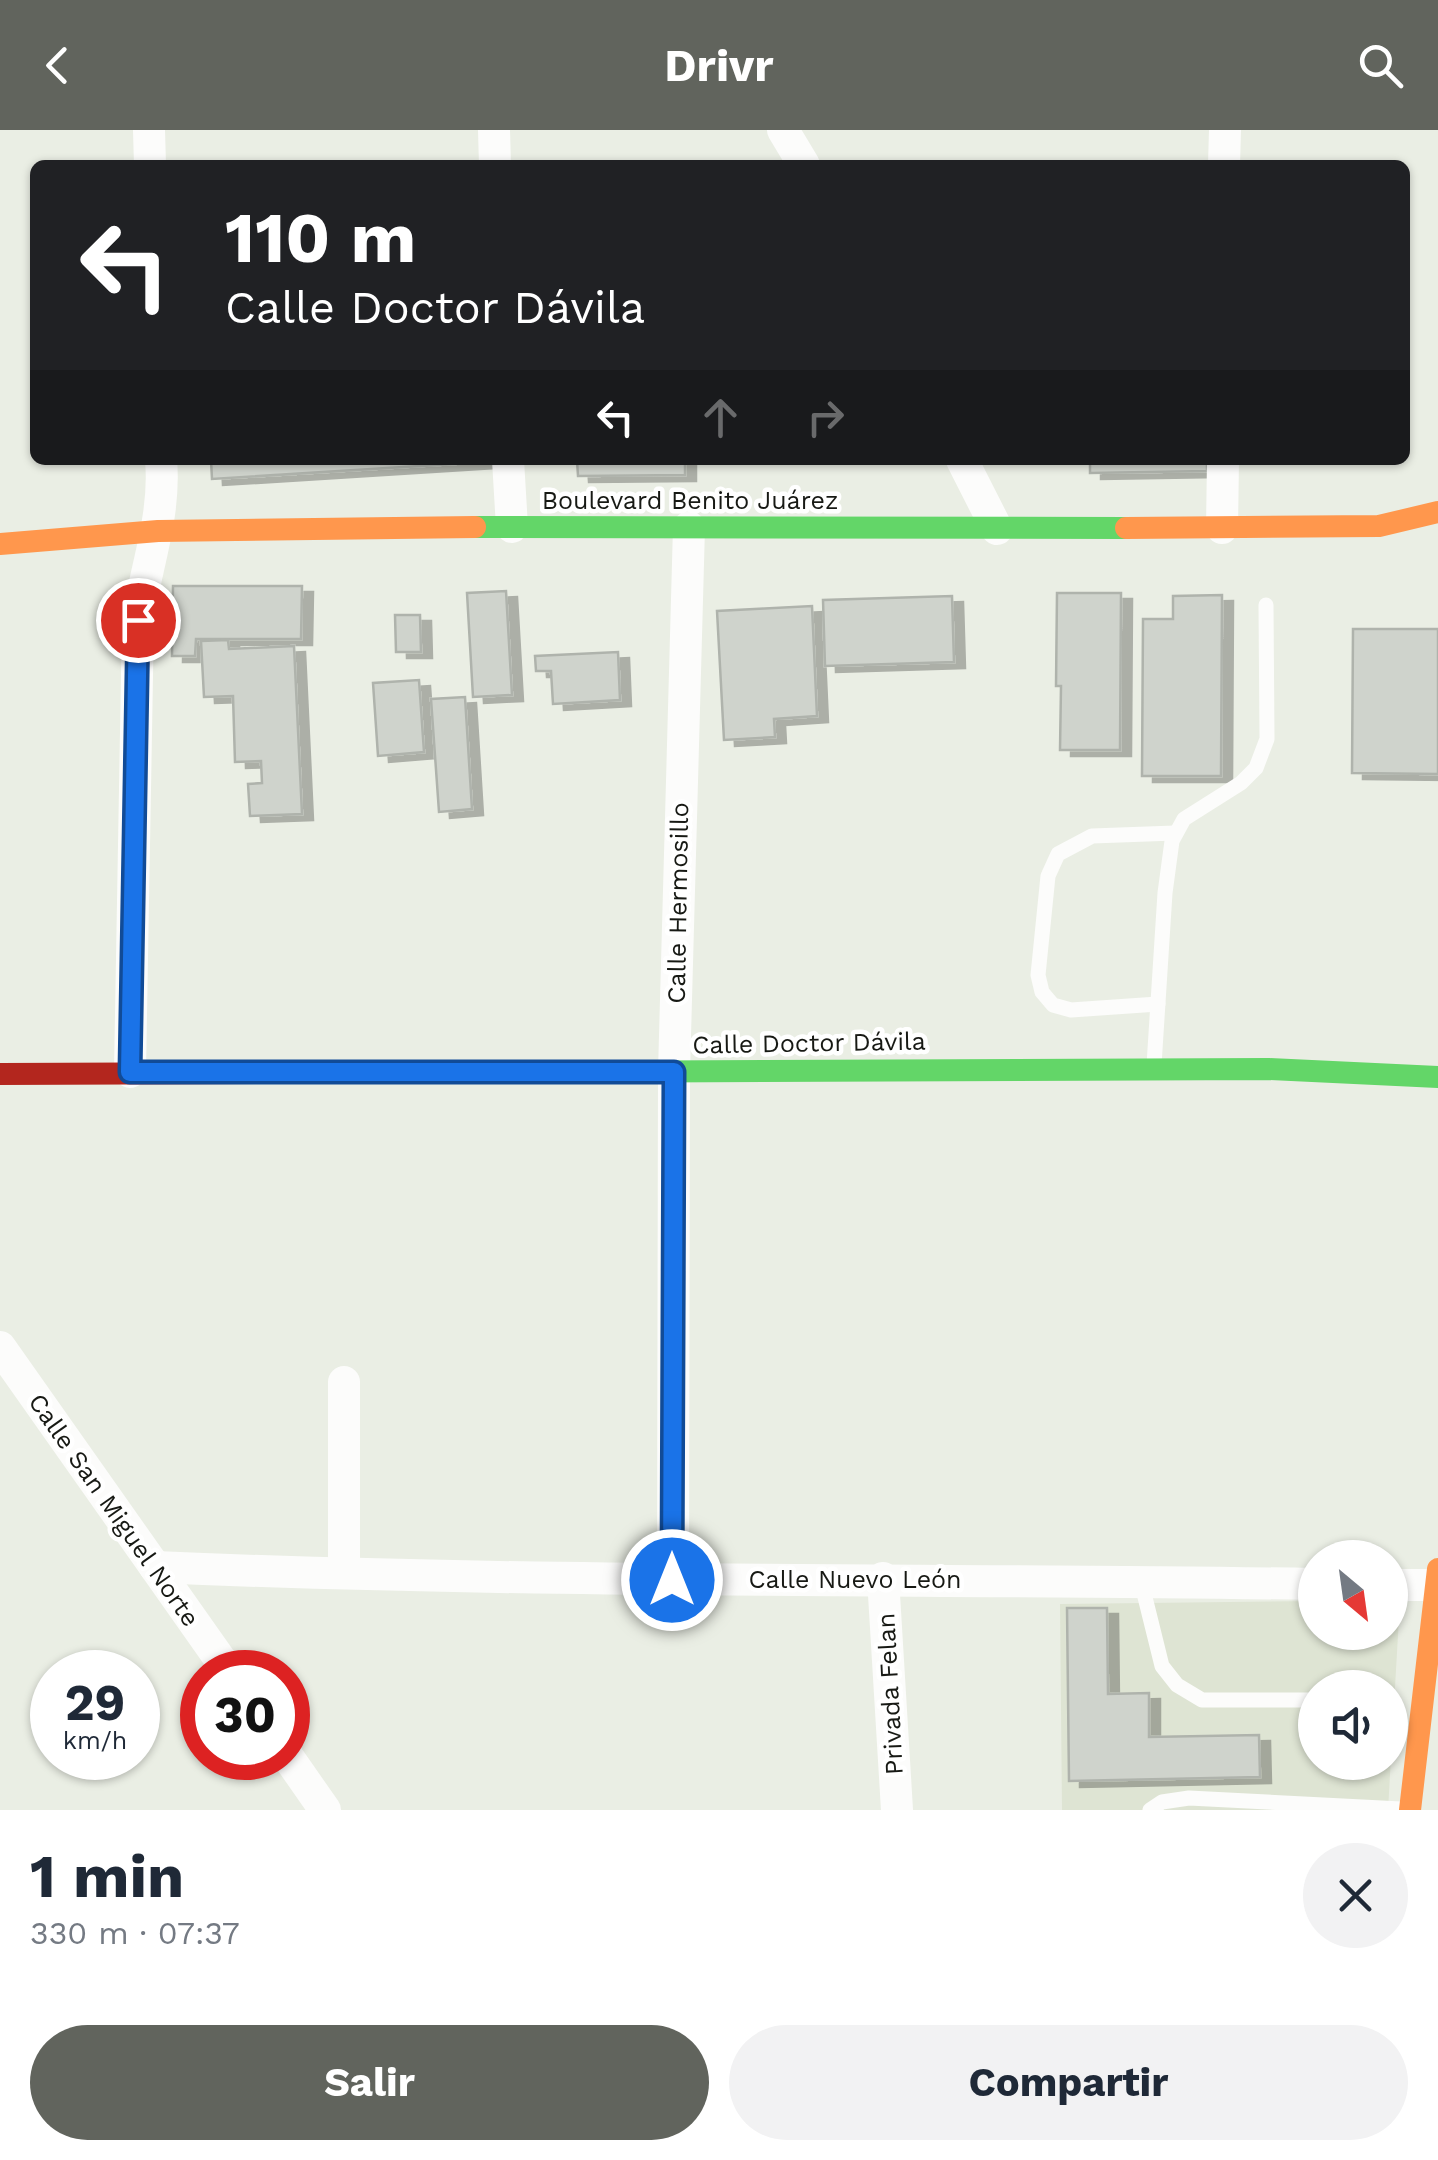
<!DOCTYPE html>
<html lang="es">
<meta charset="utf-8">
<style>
body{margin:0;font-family:"Work Sans",sans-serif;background:#f2f2f3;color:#1f2937;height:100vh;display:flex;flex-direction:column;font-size:38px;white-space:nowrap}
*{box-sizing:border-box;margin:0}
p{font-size:32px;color:#747a83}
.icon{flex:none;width:55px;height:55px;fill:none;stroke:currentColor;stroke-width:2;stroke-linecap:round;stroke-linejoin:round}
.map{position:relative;height:1680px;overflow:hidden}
.side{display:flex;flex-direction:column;background:#fff;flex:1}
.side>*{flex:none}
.guide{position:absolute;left:30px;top:30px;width:1380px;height:305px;border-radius:15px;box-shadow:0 2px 8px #0004;background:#202124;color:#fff;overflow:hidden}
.needle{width:65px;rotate:151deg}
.tools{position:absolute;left:1298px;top:1410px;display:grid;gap:20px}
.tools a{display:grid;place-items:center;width:110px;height:110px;border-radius:50%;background:#fff;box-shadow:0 2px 8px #0004;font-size:50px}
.speed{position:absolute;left:30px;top:1520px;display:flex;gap:20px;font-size:50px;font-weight:700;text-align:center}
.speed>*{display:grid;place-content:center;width:130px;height:130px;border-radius:50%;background:#fff;box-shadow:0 2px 8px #0004;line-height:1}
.speed small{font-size:25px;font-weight:400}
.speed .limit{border:15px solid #d22;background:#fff;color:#111}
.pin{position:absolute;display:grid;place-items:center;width:85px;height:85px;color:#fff;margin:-42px;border:5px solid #fff;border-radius:50%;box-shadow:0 2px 10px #0007}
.me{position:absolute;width:110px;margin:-55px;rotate:0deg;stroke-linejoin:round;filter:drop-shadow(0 0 8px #0008)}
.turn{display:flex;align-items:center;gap:35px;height:210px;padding:0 30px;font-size:45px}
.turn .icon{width:130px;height:130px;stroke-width:2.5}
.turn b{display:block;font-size:70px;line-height:85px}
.lanes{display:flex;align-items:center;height:95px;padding:0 30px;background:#0003;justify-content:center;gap:50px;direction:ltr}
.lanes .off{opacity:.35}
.round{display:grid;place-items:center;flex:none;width:105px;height:105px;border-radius:52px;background:#f2f2f3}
.summary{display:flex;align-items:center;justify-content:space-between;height:170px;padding:0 30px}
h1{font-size:60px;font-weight:700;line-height:75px}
.button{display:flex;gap:20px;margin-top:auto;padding:20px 30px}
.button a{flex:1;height:115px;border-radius:60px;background:#61645d;color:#fff;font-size:40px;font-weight:700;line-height:115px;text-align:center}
.button a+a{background:#f2f2f3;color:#1f2937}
header{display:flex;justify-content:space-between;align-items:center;height:130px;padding:0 30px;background:#61645d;color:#fff;font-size:45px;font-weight:700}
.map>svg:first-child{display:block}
</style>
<header><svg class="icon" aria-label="back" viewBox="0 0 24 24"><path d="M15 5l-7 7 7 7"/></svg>Drivr<svg class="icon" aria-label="search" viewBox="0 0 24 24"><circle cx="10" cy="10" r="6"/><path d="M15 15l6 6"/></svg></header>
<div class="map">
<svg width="1438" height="1680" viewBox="0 0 1438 1680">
<defs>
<filter id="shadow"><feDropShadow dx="11" dy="6" stdDeviation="0" flood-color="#0004"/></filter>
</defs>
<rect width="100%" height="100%" fill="#eaeee4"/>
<!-- built -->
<path fill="#dee4d3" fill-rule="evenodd" d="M1390,1470h10l-12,210h-326l-2,-206 255,-3v31h75zM1315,1558h75v74h-75z"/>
<!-- building -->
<g fill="#cfd3cc" stroke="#afb3ac" stroke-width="2.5" filter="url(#shadow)">
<path d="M211,330h273v2l-272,17z"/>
<path d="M577,330h108v15l-107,1z"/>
<path d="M1090,330h117v11l-117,2z"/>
<path d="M173,456h129l-1,53h-105l-1,17h-23z"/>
<path d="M506,461l6,104 -39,2 -6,-104z"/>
<path d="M1057,463h64l-1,157h-60l1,-64h-5z"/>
<path d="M1222,465l-1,181h-79l1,-157h30v-23z"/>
<path d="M952,466l2,66 -129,4 -2,-66z"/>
<path d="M812,476l5,110 -43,3 1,18 -51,3 -7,-129z"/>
<path d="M395,485h25l1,37h-25z"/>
<path d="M1353,499h85v145l-86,-1z"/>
<path d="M228,510l1,9 65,-3 8,168 -52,2 -2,-32 14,-1 -1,-22 -26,1 -2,-66 -29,1 -3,-56z"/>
<path d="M618,522l2,48 -67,4 -2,-33h-15l-1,-15z"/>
<path d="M419,550l5,72 -46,4 -5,-73z"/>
<path d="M465,567l7,112 -33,3 -8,-113z"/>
<path d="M1067,1478h40l1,86 41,-1v44l110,-2 1,42 -191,4z"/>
</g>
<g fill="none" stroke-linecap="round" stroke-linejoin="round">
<!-- lane -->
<g stroke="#fcfcfb" stroke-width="15">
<path d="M1158,874l-87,6 -18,-5 -11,-13 -4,-17 10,-99 10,-22 34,-18 83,-3"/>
<path d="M1154,935l11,-172 7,-52 12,-22 57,-36 15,-15 11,-29 -1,-134"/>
<path d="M1141,1451l21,85 15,19 25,15h113"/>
<path d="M1150,1680l12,-8 27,-4 212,11"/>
</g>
<!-- street -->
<g stroke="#fcfcfb" stroke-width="32">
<path d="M149,0l1,35"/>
<path d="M494,0l1,35"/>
<path d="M783,0l21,35"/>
<path d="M1224,35l1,-35"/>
<path d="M508,330l4,67"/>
<path d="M962,330l35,69"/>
<path d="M1222,398l1,-68"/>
<path d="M130,942l8,-453c8,-53 28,-104 23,-159"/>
<path d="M0,1217l229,325"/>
<path d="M344,1252v191"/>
<path d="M155,1437c387,17 774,11 1160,17"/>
<path d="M883,1448l14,232"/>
<path d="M673,1450l1,-508 15,-545"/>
<path d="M1390,1455h46"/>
<path d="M288,1627l37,53"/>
</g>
<!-- fast -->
<g stroke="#63d668" stroke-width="22">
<path d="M475,397l651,1"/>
<path d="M543,942l726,-3 169,8"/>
</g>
<!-- slow -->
<g stroke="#ff974d" stroke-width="22">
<path d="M1126,398l253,-2 59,-14"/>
<path d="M0,414l158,-13 317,-4"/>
<path d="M1410,1680l28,-241"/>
</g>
<!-- jam -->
<path stroke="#b3261e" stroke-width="22" d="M0,944l543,-2"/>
</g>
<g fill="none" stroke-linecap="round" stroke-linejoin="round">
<!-- route casing -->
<g stroke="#114b97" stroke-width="25">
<path id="route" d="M138,490l-8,452h544l-2,508"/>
</g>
<!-- route -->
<use href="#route" stroke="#1a73e8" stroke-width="18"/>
</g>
<g text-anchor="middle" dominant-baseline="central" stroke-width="9" stroke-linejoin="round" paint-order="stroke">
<!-- street labels -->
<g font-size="25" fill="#171914" stroke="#fff">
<text x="690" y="370">Boulevard Benito Juárez</text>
<text transform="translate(678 773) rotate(-89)">Calle Hermosillo</text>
<text transform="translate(809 913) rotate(-1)">Calle Doctor Dávila</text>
<text transform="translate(114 1380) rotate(55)">Calle San Miguel Norte</text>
<text x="855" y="1449">Calle Nuevo León</text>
<text transform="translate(890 1564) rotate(-93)">Privada Felan</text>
</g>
</g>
</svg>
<div class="tools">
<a><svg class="needle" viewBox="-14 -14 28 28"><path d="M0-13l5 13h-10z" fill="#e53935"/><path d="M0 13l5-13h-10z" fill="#747a83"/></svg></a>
<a><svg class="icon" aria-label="sound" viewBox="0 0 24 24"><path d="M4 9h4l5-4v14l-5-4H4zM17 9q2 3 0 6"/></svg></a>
</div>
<div class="speed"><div>29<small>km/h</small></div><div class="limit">30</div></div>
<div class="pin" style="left:138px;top:490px;background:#d93025"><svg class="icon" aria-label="arrive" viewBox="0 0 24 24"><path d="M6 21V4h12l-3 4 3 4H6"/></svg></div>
<svg class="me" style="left:672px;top:1450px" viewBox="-20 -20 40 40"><circle r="17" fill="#1a73e8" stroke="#fff" stroke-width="3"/><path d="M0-11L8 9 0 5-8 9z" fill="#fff"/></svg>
<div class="guide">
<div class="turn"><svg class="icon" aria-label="left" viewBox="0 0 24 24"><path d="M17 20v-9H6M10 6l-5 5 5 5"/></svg><div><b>110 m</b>Calle Doctor Dávila</div></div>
<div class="lanes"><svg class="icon" aria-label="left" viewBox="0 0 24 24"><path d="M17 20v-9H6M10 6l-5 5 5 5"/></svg><svg class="icon off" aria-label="ahead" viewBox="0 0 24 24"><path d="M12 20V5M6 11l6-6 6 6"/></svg><svg class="icon off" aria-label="right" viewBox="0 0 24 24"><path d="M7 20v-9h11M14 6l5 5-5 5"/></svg></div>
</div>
</div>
<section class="side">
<div class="summary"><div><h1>1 min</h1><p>330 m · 07:37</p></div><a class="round"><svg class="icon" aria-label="close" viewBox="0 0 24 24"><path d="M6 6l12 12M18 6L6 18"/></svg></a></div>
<div class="button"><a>Salir</a><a>Compartir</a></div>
</section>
